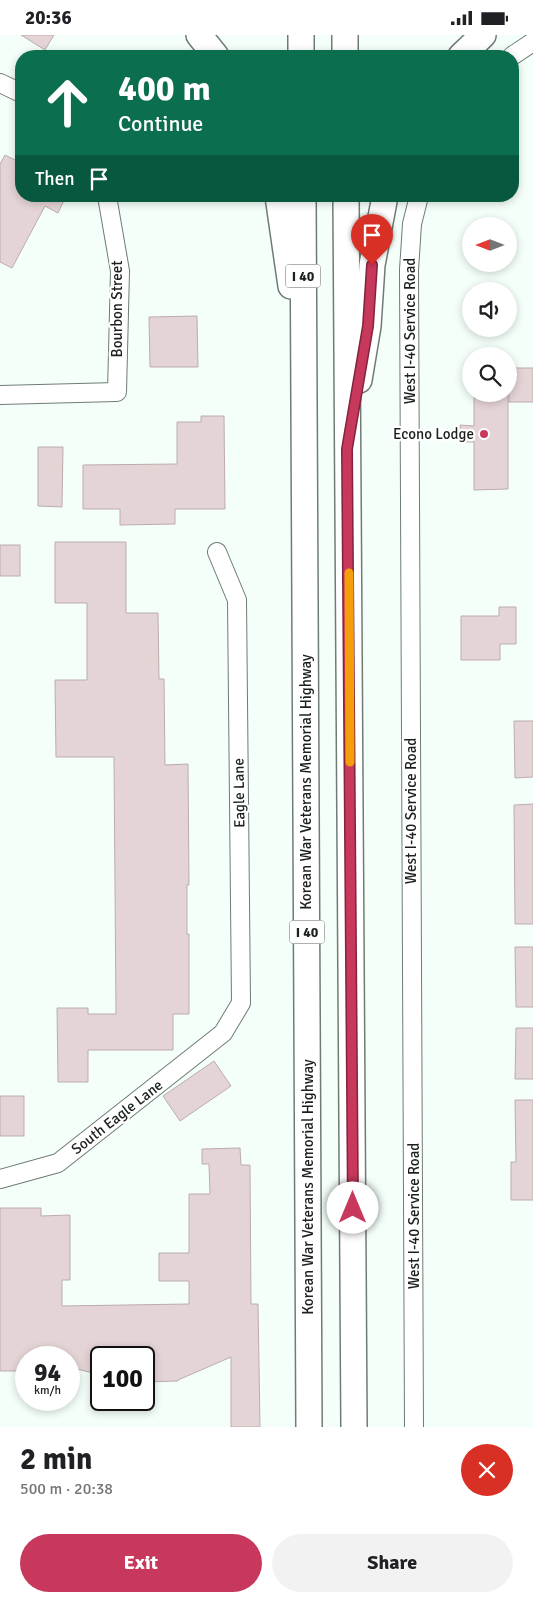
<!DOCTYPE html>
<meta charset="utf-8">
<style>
body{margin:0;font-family:Signika,sans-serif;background:#f2f2f2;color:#202124;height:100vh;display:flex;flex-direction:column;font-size:19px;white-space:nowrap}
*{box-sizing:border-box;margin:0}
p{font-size:16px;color:#757577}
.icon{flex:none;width:28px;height:28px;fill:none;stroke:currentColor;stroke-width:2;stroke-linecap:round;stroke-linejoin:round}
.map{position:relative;height:1392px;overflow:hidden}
.side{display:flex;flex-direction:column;background:#fff;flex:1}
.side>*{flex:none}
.top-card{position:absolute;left:15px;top:15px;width:504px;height:152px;border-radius:20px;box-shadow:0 2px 8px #0003;background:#0b6e4f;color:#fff;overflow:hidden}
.needle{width:32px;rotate:270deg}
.buttons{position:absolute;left:462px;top:182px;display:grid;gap:10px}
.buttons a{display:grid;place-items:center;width:55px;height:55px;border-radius:50%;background:#fff;box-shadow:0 2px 8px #0003;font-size:25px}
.speed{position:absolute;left:15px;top:1311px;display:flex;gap:10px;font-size:25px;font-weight:700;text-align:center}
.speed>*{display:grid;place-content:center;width:65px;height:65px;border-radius:50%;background:#fff;box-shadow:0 2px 8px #0003;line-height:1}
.speed small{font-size:12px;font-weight:400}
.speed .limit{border:2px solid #111;border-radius:8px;background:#fff;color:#111}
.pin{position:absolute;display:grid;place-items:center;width:42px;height:42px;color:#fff;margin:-51px -21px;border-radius:50% 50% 50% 0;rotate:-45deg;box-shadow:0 0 5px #0007}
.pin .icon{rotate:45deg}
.me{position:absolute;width:55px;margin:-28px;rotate:0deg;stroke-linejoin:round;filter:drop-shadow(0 0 4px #0008)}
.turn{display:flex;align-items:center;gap:18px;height:105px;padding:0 20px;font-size:22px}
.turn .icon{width:65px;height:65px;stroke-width:2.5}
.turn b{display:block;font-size:35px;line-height:42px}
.then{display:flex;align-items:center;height:48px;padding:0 20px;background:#0003;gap:10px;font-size:19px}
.round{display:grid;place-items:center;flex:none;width:52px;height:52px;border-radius:26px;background:#f2f2f2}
.headline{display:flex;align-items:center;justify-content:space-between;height:85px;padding:0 20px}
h1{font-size:30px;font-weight:700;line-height:38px}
.cta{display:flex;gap:10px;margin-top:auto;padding:10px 20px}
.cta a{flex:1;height:58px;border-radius:30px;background:#c7385c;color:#fff;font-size:20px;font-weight:700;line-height:58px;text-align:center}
.cta a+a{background:#f2f2f2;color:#202124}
.status{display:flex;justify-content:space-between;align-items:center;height:35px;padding:0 25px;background:#fff;direction:ltr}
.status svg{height:14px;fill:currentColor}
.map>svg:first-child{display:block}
</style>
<div class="status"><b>20:36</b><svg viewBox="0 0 49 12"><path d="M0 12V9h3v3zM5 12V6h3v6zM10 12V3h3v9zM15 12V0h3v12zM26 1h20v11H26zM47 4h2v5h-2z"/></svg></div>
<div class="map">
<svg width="533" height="1392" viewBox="0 0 533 1392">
<rect width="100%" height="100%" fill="#f3fff8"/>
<!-- building -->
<g fill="#e5d4d5" stroke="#bdacad">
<path d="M21,0h33l-9,15z"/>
<path d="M5,120l16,8v33h45l-8,17 -13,-7 -33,62 -12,-6v-98z"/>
<path d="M197,281l1,51h-48l-1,-50z"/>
<rect x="509" y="333" width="24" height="34"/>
<path d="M474,359h34v95l-34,1v-48h-14v-17l14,1z"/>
<path d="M201,381h23l1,93h-50v15l-55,1v-16h-37v-44l94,-1v-42h24z"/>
<path d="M38,412h25l-1,60 -24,-1z"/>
<path d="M55,507h71v71h32l1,66h5l1,86 23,-1 1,121h-2v49h2v80h-16v36h-85v32h-30l-1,-74h31v6h28l-2,-257h-58l-1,-77h32v-77h-32z"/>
<rect x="0" y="510" width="20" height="31"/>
<path d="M499,572h17v37h-16v16h-39v-44h38z"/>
<path d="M514,686h19v56l-18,1z"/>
<path d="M533,769v120h-18l-1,-119z"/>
<path d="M515,912h18v60h-17z"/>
<path d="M516,993h17v51h-18z"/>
<path d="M214,1026l17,25 -51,35 -17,-25z"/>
<rect x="0" y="1061" width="24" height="40"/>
<path d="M515,1065h18v100h-22v-38h5z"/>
<path d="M240,1113l1,17h9l1,139h7l2,123h-29v-70l-53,23v1l-34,1v-25h-43v18l-32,-8v-10h-43v14h-26v-163h41v8l29,-1v65h-8v26l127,-2v-23h-30v-28h30v-59h21l-1,-30h-7v-15z"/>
</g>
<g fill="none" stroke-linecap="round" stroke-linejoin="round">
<!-- minor casing -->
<g stroke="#6f7c74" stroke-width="20">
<g id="minor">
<path d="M512,21l21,-14"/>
<path d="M0,48l21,10"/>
<path d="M0,360l117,-3 3,-121 -13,-75"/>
<path d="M0,1144l58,-16 165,-130 18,-30 -4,-403 -20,-48"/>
<path d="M414,1392l-5,-1157 3,-46 7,-28"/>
</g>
</g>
<!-- highway casing -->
<g stroke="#6f7c74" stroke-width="28">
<g id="highway">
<path d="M199,0l17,21"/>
<path d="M301,0v21"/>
<path d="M345,0v21"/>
<path d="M461,21l22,-21"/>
<path d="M278,161l13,90"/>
<path d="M303,161l6,1231"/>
<path d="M346,161l8,1231"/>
<path d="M359,345l9,-54 4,-61 13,-69"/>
</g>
</g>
<!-- minor -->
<use href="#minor" stroke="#fff" stroke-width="18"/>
<!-- highway -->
<use href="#highway" stroke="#fff" stroke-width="25"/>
</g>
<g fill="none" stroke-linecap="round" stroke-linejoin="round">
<!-- route casing -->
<g stroke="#81243c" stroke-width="12">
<path id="route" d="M353,1173l-6,-759 21,-123 4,-61"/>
</g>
<!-- route -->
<use href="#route" stroke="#c7385c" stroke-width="9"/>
<!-- slow -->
<path stroke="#f59e0b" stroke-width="9" d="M349,538l1,189"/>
</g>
<!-- markers -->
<circle fill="#c7385c" stroke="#fff" stroke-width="2" cx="484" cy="399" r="5"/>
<g text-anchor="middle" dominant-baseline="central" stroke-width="4.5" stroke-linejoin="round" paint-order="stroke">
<!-- shield labels -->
<g fill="#fff" stroke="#5f6361" stroke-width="1">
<rect x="285.5" y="229.5" width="35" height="23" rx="4"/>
<rect x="289.5" y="885.5" width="35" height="23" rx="4"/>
</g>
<g font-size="14" font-weight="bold" fill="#1b201d">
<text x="303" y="241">I 40</text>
<text x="307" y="897">I 40</text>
</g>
<!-- street labels -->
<g font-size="15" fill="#1b201d" stroke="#fff">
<text transform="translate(117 274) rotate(-90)">Bourbon Street</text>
<text transform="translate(410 296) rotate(-90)">West I-40 Service Road</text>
<text transform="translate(306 747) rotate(-90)">Korean War Veterans Memorial Highway</text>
<text transform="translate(239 758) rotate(-91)">Eagle Lane</text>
<text transform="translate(411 776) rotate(-90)">West I-40 Service Road</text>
<text transform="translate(117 1082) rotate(-38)">South Eagle Lane</text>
<text transform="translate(308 1152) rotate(-90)">Korean War Veterans Memorial Highway</text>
<text transform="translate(414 1181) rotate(-90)">West I-40 Service Road</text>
</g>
<!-- poi labels -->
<g font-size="15" fill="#1b201d" stroke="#fff" text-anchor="end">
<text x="474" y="399">Econo Lodge</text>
</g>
</g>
</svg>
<div class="buttons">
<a><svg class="needle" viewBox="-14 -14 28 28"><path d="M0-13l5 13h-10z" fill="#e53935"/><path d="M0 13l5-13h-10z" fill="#757577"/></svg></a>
<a><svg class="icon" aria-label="sound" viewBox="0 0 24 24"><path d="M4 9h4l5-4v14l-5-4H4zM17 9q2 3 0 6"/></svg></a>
<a><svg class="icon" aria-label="search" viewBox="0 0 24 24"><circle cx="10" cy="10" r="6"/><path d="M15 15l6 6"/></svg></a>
</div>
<div class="speed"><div>94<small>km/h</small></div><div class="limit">100</div></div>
<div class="pin" style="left:372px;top:230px;background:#d93025"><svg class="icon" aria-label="arrive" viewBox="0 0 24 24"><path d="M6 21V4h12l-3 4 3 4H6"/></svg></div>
<svg class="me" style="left:353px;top:1173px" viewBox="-20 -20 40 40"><circle r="19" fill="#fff"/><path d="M0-13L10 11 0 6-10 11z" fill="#c7385c"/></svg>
<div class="top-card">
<div class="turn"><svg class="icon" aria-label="ahead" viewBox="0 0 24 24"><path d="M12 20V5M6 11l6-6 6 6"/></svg><div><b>400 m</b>Continue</div></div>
<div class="then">Then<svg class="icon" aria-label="arrive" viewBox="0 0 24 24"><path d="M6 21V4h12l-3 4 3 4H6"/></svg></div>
</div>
</div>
<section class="side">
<div class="headline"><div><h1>2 min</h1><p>500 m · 20:38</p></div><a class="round" style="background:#d93025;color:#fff"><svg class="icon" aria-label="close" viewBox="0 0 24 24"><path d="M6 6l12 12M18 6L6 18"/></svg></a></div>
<div class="cta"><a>Exit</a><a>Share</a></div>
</section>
